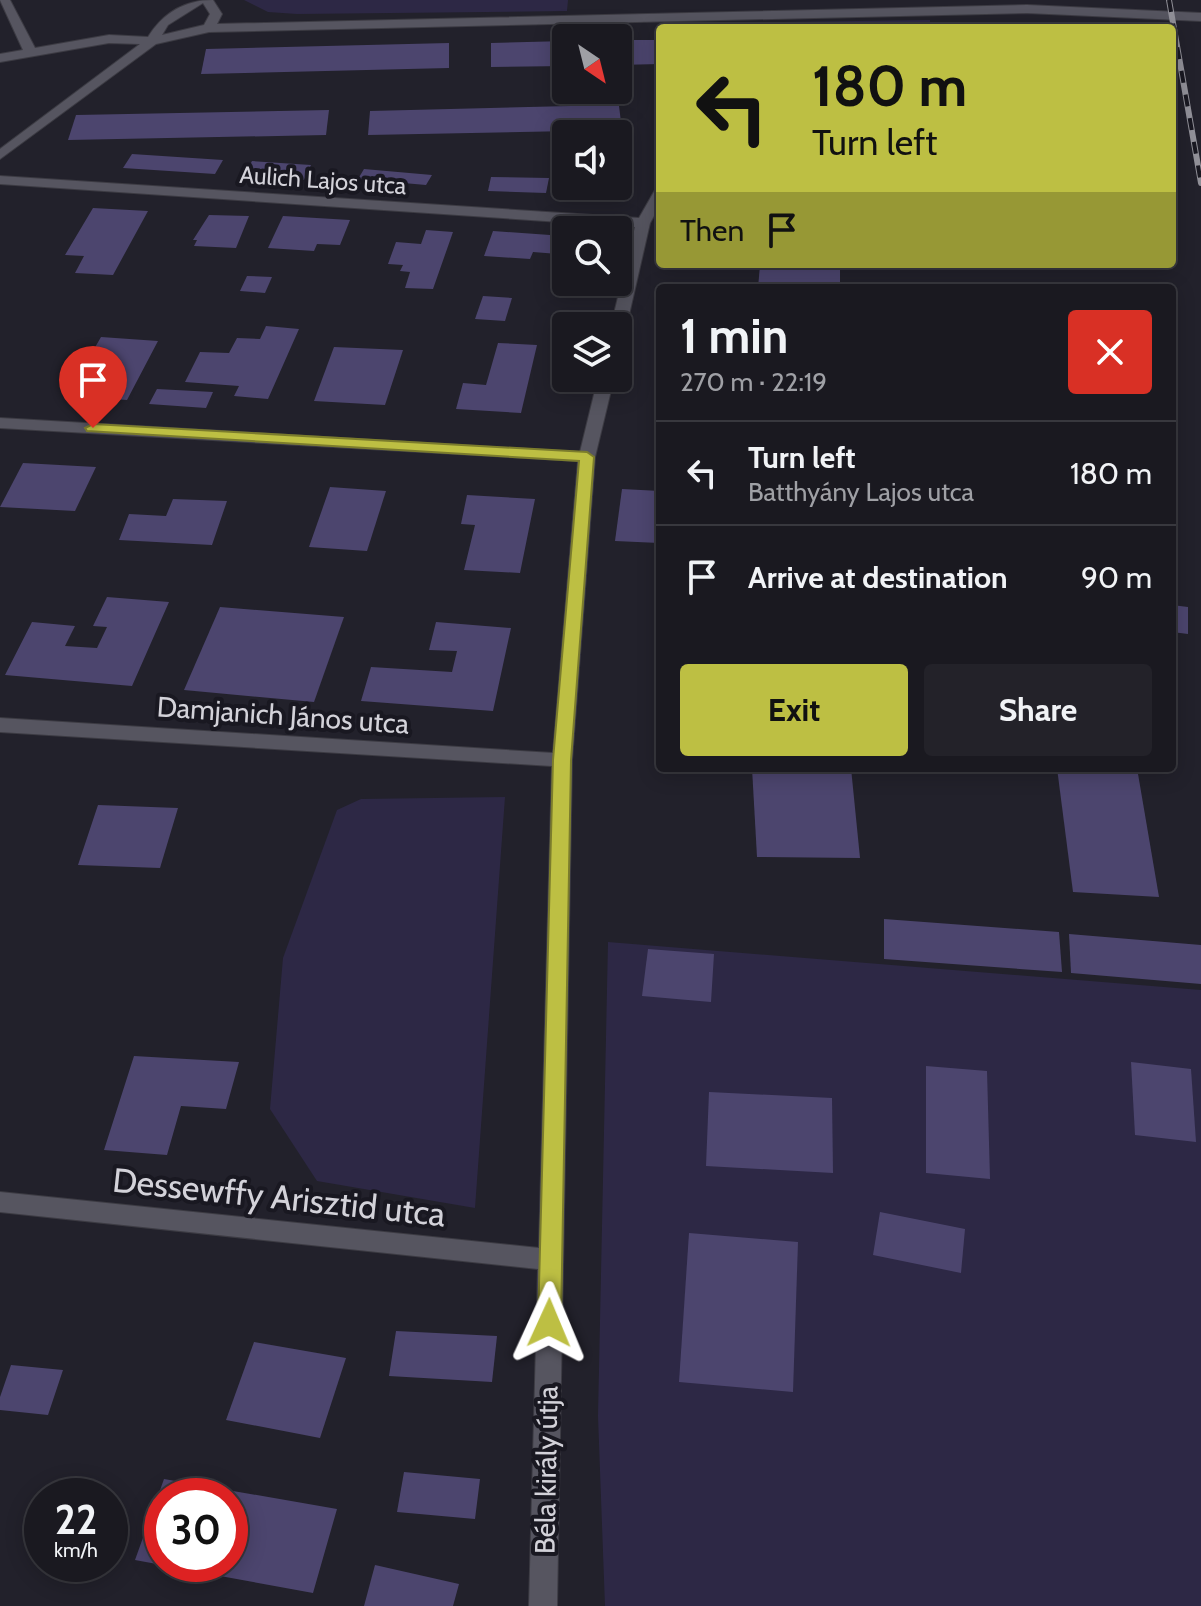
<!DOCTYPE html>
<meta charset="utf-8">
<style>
body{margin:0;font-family:Cabin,sans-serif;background:#232229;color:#f1f3f6;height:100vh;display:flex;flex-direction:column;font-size:30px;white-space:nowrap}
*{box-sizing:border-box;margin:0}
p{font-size:26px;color:#9fa0a5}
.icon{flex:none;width:44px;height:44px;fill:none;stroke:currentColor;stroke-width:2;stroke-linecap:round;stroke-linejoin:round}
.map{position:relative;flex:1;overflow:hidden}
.sheet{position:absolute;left:656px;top:284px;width:520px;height:488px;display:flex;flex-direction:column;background:#1a1920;border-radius:8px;box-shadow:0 4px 20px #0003,0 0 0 2px #38383e}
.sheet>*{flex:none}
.banner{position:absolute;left:656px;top:24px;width:520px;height:244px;border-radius:8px;box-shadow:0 4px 20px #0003,0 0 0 2px #38383e;background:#bdbf43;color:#111;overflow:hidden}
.needle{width:52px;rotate:145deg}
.tools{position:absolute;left:552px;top:24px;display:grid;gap:16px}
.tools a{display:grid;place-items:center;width:80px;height:80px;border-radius:8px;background:#1a1920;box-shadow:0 4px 20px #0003,0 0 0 2px #38383e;font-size:40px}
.speed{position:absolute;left:24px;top:1478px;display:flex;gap:16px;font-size:40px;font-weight:700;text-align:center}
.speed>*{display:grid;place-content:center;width:104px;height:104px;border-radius:50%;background:#1a1920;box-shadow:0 4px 20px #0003,0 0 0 2px #38383e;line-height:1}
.speed small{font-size:20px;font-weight:400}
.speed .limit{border:12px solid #d22;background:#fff;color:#111}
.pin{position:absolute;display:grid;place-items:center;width:68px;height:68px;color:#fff;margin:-82px -34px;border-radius:50% 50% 50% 0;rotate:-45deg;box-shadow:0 0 8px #0007}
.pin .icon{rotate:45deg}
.me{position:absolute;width:88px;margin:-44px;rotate:1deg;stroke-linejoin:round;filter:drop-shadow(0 0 6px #0008)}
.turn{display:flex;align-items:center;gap:28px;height:168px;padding:0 24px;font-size:36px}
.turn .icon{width:104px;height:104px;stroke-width:2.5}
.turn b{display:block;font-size:56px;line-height:68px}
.then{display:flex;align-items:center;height:76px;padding:0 24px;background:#0003;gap:16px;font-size:30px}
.round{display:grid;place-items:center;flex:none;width:84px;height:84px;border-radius:8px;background:#232229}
.summary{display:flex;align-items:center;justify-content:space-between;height:136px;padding:0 24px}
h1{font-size:48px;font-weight:700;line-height:60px}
.primary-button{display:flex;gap:16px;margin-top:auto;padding:16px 24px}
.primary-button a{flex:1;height:92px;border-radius:8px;background:#bdbf43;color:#111;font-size:32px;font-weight:700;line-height:92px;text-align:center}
.primary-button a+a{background:#232229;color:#f1f3f6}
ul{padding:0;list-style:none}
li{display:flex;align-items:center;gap:24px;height:104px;padding:0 24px;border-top:2px solid #38383e}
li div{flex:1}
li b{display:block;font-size:30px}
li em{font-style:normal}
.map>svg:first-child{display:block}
</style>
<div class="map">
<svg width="1201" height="1606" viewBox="0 0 1201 1606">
<rect width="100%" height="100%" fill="#22212b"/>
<!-- green -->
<g fill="#2d2845">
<path d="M244,0h324l-1,11 -270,3 -29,-2z"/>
<path d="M930,20v8h-157l8,-6z"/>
<path d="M505,797l-30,411 -158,-27 -47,-72 13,-151 54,-148 24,-11z"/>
<path d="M608,942l593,48v616h-596l-7,-190z"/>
</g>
<!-- building -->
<g fill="#4c456e">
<path d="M618,40h42v24l-42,1z"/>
<path d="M566,41v25l-75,1v-24z"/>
<path d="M449,43v25l-248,6 5,-25z"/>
<path d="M570,106h49l3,24 -254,5 2,-24z"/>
<path d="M329,110l-3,25 -258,5 8,-25z"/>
<path d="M132,154l91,6 -8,14 -92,-6z"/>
<path d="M252,161l59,4 -7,15 -60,-4z"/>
<path d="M364,169l68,6 -6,10 -68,-6z"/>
<path d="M491,177l58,1 -3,15 -58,-2z"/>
<path d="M93,208l55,3 -35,64 -38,-2 9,-17 -19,-1z"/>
<path d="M209,215l40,1 -13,32 -42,-2 3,-6h-4z"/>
<path d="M283,216l67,4 -10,25 -23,-1 -3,7 -46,-3z"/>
<path d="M426,230l27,2 -20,57 -28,-1 5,-16 -10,-1 3,-6 -15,-1 8,-22 25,2z"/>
<path d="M493,231l71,5 -6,18 -25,-2 -3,7 -46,-3z"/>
<path d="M760,265l80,3v20h-82z"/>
<path d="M247,276l25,1 -7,16 -25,-2z"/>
<path d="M483,296l29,2 -7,23 -30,-2z"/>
<path d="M266,326l33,3 -31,70 -34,-3 5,-10 -54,-4 15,-30 29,1 8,-15 23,1z"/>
<path d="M101,337l57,4 -31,59 -40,-3 7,-13 -33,-3 11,-19 14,1z"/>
<path d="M498,343l39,2 -16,68 -65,-4 7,-26 23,2z"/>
<path d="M334,347l69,3 -18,55 -71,-4z"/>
<path d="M157,389l56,3 -7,16 -57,-4z"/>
<path d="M23,463l73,4 -21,44 -75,-4z"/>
<path d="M330,487l56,4 -19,60 -58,-4z"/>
<path d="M622,489l38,2 -1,52 -44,-2z"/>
<path d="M467,495l68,4 -15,74 -56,-3 11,-45 -14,-1z"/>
<path d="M173,499l54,2 -15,44 -93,-5 10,-26 37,2z"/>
<path d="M107,597l62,5 -37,84 -127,-11 27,-53 43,4 -10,20 32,2 10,-21 -14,-1z"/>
<path d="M1172,605l16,2v27l-16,-2z"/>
<path d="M220,607l124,10 -30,85 -130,-12z"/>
<path d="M436,622l75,6 -18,83 -132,-10 10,-34 81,5 5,-21 -28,-1z"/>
<path d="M752,768h99l9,90 -103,-1z"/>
<path d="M1057,768h80l22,129 -86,-5z"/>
<path d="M98,805l80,3 -18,60 -82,-3z"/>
<path d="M884,919l175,13 3,40 -178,-13z"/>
<path d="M1069,934l132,11v39l-130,-11z"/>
<path d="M648,949l66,5 -3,48 -69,-6z"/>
<path d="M134,1056l105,6 -13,47 -45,-3 -14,49 -63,-5z"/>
<path d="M1131,1062l60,7 5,73 -61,-7z"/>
<path d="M926,1066l61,5 3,108 -64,-6z"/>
<path d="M709,1092l123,6 1,75 -127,-7z"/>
<path d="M880,1212l85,17 -4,44 -88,-18z"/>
<path d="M689,1233l109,9 -5,150 -114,-10z"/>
<path d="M396,1331l101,5 -5,46 -103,-6z"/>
<path d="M254,1342l92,16 -26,80 -94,-18z"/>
<path d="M11,1365l52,5 -15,45 -48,-5v-13z"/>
<path d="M404,1472l76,7 -5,40 -78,-7z"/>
<path d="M164,1479l173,30 -24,84 -148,-27 65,-2v-68h-68v69l-27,-5z"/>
<path d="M375,1565l84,19 -6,22h-89z"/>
</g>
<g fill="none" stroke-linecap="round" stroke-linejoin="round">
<!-- street casing -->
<g stroke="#3c3b43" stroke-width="2">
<g id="street">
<path d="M0,0h10l25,48 74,-13 39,2c15,-24 37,-37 65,-37l9,14 -5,10 810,-19 174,8v8l-174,-8 -818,19 -53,12 -156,115v-10l140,-105 -31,-1 -109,19v-8l23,-4zM203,3l7,11 -6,11 -42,10 6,-10z"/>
<path d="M0,176l639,42 16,-28 5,-1v16l-10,18 -24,105 -8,5v-7h-7l24,-99 -635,-43z"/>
<path d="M598,378h16l-19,79 -23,303 -15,846h-28l9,-337 -538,-57v-20l539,56 13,-482 -552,-34v-14l553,35 25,-292 -578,-33v-10l580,34z"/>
</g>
</g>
<!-- street -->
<use href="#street" fill="#565560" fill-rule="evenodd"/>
<!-- rail casing -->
<g stroke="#919098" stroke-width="6">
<path id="rail" d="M1169,0l32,183"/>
</g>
<!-- rail -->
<use href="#rail" stroke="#191821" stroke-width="4" stroke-dasharray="12" stroke-linecap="butt"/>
</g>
<!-- route -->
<path fill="#bdbf43" stroke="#7b7c2c" stroke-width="2" d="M93,424l494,28 7,5 -23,303 -10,563 -3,8 -9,3 -8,-3 -3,-8 15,-563 26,-299 -492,-30 -2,-3z"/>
<g text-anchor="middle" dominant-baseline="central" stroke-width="8" stroke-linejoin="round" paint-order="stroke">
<!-- far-street labels -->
<g font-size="24" fill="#d3d2d9" stroke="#191821">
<text transform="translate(323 180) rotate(4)">Aulich Lajos utca</text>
</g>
<!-- street labels -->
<g font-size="28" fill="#d3d2d9" stroke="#191821">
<text transform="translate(283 715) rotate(4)">Damjanich János utca</text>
<text transform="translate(546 1470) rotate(-89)">Béla király útja</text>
</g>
<!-- near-street labels -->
<g font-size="34" fill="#d3d2d9" stroke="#191821">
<text transform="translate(279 1197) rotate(6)">Dessewffy Arisztid utca</text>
</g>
</g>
</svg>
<div class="tools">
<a><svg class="needle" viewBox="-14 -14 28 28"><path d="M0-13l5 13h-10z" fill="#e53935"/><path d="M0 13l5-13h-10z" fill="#9fa0a5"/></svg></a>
<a><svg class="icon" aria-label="sound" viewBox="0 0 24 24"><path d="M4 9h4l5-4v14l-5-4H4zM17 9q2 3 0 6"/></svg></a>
<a><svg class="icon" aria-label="search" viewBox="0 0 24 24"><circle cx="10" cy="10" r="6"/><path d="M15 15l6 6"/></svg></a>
<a><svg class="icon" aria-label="layers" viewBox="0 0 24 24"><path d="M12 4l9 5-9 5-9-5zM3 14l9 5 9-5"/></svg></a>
</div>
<div class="speed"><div>22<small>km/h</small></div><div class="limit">30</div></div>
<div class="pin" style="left:93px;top:428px;background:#d93025"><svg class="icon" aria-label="arrive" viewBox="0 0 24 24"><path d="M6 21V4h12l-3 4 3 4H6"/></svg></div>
<svg class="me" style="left:549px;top:1323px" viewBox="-20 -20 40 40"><path d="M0-17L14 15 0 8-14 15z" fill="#bdbf43" stroke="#fff" stroke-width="4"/></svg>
<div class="banner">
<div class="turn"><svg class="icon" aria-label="left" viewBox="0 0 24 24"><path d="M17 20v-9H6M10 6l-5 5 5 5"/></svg><div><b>180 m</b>Turn left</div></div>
<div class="then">Then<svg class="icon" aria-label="arrive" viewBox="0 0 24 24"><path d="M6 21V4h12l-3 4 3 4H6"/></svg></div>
</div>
<section class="sheet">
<div class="summary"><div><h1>1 min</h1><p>270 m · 22:19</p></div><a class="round" style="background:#d93025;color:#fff"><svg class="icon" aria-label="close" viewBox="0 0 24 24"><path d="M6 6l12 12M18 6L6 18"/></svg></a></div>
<ul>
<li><svg class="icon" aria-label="left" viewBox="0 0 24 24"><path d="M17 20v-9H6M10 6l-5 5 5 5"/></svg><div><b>Turn left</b><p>Batthyány Lajos utca</p></div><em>180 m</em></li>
<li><svg class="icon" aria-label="arrive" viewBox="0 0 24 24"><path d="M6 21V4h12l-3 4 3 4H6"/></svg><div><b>Arrive at destination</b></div><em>90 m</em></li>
</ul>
<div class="primary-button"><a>Exit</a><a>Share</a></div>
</section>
</div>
